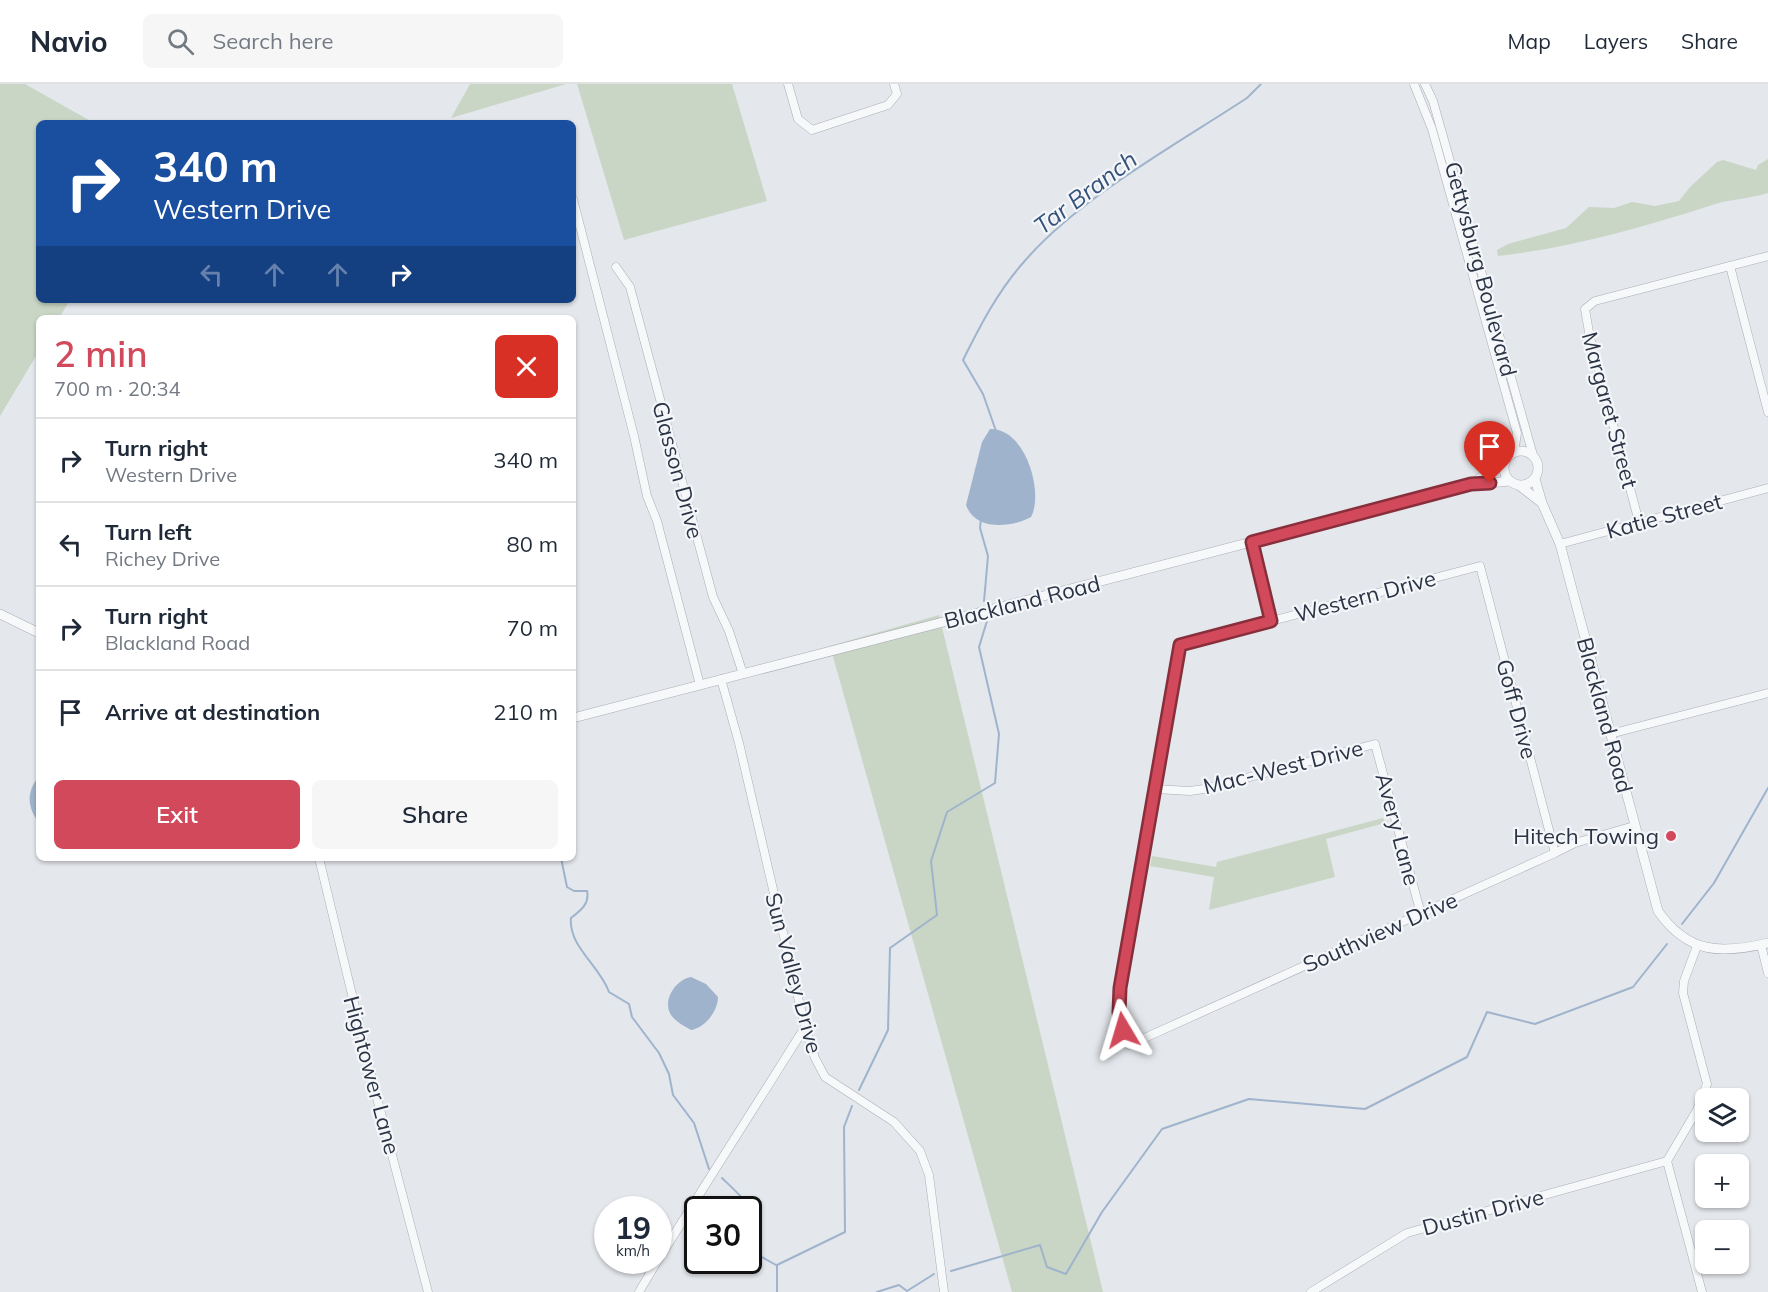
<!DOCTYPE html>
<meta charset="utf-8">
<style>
body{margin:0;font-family:Mulish,sans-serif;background:#f6f6f7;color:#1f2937;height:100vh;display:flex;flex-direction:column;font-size:22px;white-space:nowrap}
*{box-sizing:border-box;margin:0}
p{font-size:20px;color:#747a83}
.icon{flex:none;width:33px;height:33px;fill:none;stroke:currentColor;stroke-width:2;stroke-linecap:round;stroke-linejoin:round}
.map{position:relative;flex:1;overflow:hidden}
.side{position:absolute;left:36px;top:231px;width:540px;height:546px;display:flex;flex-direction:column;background:#fff;border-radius:9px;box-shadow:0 2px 4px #0004}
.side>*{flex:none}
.top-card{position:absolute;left:36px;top:36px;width:540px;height:183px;border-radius:9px;box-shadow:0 2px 4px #0004;background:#1a4fa0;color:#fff;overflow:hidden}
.fabs{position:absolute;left:1695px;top:1004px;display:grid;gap:12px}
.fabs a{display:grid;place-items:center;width:54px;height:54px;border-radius:9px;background:#fff;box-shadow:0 2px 4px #0004;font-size:30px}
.speed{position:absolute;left:594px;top:1112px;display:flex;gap:12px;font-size:30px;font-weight:700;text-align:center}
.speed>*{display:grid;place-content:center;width:78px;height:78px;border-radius:50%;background:#fff;box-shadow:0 2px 4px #0004;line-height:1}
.speed small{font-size:15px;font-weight:400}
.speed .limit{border:3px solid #111;border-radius:9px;background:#fff;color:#111}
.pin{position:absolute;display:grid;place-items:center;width:51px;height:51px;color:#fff;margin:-62px -26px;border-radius:50% 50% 50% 0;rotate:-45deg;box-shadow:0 0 6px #0007}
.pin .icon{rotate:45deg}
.me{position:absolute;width:66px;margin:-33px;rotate:353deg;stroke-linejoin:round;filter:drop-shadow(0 0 4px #0008)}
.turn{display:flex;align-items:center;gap:21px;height:126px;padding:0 18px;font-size:27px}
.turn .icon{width:78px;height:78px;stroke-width:2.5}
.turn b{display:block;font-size:42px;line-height:51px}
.lanes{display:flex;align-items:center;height:57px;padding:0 18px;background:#0003;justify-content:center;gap:30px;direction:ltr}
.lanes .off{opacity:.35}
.round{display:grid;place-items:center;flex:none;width:63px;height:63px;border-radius:9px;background:#f6f6f7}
.headline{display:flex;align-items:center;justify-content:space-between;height:102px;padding:0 18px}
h1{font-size:36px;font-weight:600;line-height:45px;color:#d1495b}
.cta{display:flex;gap:12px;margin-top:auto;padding:12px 18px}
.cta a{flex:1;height:69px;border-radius:9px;background:#d1495b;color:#fff;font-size:24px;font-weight:600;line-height:69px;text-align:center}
.cta a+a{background:#f6f6f7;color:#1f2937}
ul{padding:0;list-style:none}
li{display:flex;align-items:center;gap:18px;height:84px;padding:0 18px;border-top:2px solid #e0e1e3}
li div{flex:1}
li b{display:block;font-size:22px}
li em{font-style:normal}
header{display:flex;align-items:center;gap:36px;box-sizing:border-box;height:84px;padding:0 30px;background:#fff;border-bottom:2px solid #e0e1e3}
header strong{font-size:28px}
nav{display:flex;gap:33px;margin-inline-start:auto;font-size:21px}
.search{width:420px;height:54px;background:#f6f6f7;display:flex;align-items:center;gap:15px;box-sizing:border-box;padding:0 21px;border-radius:9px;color:#747a83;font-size:22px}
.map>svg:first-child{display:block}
</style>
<header>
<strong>Navio</strong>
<div class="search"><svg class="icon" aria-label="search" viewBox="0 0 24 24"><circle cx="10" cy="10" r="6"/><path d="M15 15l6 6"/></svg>Search here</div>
<nav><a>Map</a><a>Layers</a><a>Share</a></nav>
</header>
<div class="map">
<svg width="1768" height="1208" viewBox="0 0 1768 1208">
<rect width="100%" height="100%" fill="#e4e7ec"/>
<!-- green -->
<g fill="#c9d6c5">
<path d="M0,0h25l69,39h-55v177h31l-11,18h-20v33l-39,65z"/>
<path d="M470,0h96l-115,34z"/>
<path d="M577,0h155l35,117 -143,39z"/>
<path d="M1768,75v34c-19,6 -40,6 -59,13 -68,22 -140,42 -211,50l-1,-6 11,-6 58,-16 23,-21 25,1 18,-6 23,4 24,-5 11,-14 27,-25 6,-2 33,10 2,-5z"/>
<path d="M939,531l164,677h-91l-182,-646z"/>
<path d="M1383,734l2,5 -59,16 9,38 -126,33 5,-33 -64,-11 2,-10 64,11 1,-5z"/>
</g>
<!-- water -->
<g fill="#9fb4cc">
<path d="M990,345c36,-1 54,64 41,88 -20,11 -56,14 -65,-12l16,-63z"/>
<path d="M39,692v47c-12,-16 -13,-31 0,-47z"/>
<path d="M691,893l15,7 12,13c0,14 -13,31 -27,33 -7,-4 -15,-8 -20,-15 -9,-14 4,-35 20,-38z"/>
</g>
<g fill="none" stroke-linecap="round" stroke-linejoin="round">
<!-- stream -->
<g stroke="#9fb4cc" stroke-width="2">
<path d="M996,347l-13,-37 -20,-34c17,-34 35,-69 60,-97 54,-64 154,-119 224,-165l14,-14"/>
<path d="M981,435l-1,9 8,28 -4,45"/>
<path d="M561,774l6,29 7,4h13c3,13 -7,20 -16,27 -3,28 29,48 38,74l20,12 3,13 27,36 10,21 4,21 21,28 15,46"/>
<path d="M1682,840l32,-41 54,-95"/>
<path d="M859,1006l29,-60 2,-82 47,-33 -6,-54 16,-49 48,-29 4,-49 -20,-87 8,-26"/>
<path d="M722,1094c28,27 40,36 36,77l18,10"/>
<path d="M951,1187l89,-26 7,22 19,7 36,-62 60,-83 87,-30 116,10 102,-52 20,-45 48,12 98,-37 34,-43"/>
<path d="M777,1208v-27l68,-33 -1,-105 8,-21"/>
<path d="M877,1208l22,-7 8,6 27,-17"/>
</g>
<!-- minor casing -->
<g stroke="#a9aeb7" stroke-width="9">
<g id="minor">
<path d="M788,0l10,35 14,11 76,-25 9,-11 -3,-10"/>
<path d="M1414,0l18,45 85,304 -3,20"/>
<path d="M1425,0l8,17 100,354"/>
<path d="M573,115l61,237 13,60 10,25 43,164"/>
<path d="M1730,182l38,146"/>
<path d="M616,183l14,20 83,310 16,34 14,43"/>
<path d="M1639,438l-49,-184 -5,-29 10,-8 173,-45"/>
<path d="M1252,458l19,79"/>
<path d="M1560,460l208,-56"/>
<path d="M721,595l18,64 66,284 10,31 10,19 69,45 26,29 9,24 15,117"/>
<path d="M1610,650l158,-41"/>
<path d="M1155,705l35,2 14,-2 171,-45 46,170"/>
<path d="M1555,769l-75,-287 -300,79 -60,343 -1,24 10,33 426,-192 20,-10 59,-17"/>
<path d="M319,774l58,240 51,194"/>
<path d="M1761,861l7,28"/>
<path d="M1697,862l-13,35 -1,12 24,91 -10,26 -30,51 35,131"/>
<path d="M658,1176l147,-233"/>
<path d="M639,1208l19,-32"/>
<path d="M1311,1208l96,-59 260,-72"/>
</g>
</g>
<!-- tertiary casing -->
<g stroke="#a9aeb7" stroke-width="10">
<g id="tertiary">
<circle cx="1521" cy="384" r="17"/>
<path d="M1535,395l7,24 18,41 98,367c30,43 63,43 110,32"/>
<path d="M1473,399l32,-22"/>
<path d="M1520,402l22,17"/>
<path d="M0,530l39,19"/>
<path d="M573,634l898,-233 38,-4"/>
</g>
</g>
<!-- minor -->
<use href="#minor" stroke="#f7f8fa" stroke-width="8"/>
<!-- tertiary -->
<use href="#tertiary" stroke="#f7f8fa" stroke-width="9"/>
</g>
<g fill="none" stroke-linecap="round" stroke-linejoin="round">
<!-- route casing -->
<g stroke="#882f3b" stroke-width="15">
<path id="route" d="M1123,946l-4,-18 1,-24 60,-343 91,-24 -19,-79 219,-58 19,-1"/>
</g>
<!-- route -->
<use href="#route" stroke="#d1495b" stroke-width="10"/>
</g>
<!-- markers -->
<circle fill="#d1495b" stroke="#f4f6f9" stroke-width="2" cx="1671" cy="752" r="6"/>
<g text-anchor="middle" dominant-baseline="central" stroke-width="4.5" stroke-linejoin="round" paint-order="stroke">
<!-- street labels -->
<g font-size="22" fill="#2b3445" stroke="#f4f6f9">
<text transform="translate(1481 185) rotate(75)">Gettysburg Boulevard</text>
<text transform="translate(1610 326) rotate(75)">Margaret Street</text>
<text transform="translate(678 386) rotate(75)">Glasson Drive</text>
<text transform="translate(1664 432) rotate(-15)">Katie Street</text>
<text transform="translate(1365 512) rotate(-15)">Western Drive</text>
<text transform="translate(1022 518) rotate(-14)">Blackland Road</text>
<text transform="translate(1517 625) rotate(75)">Goff Drive</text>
<text transform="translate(1605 631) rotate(75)">Blackland Road</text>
<text transform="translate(1283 683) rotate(-14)">Mac-West Drive</text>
<text transform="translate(1398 745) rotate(75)">Avery Lane</text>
<text transform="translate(1380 848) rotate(-24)">Southview Drive</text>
<text transform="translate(794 889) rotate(75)">Sun Valley Drive</text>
<text transform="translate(372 991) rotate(75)">Hightower Lane</text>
<text transform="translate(1483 1128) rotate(-15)">Dustin Drive</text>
</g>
<!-- poi labels -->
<g font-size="22" fill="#2b3445" stroke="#f4f6f9" text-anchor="end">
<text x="1659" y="752">Hitech Towing</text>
</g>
<!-- water labels -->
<g font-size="24" font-style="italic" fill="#34527a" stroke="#f4f6f9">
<text transform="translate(1085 108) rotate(-37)">Tar Branch</text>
</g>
</g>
</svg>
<div class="fabs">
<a><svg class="icon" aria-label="layers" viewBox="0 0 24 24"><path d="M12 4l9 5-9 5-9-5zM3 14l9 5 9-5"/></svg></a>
<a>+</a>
<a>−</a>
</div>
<div class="speed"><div>19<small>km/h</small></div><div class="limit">30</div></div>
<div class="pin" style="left:1490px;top:399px;background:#d93025"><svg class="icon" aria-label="arrive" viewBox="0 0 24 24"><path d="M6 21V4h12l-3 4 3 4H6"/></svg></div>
<svg class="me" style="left:1123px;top:946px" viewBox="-20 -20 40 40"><path d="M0-17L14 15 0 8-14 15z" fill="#d1495b" stroke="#fff" stroke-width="4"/></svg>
<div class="top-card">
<div class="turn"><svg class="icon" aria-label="right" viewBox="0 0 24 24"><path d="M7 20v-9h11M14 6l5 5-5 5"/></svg><div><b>340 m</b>Western Drive</div></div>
<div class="lanes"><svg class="icon off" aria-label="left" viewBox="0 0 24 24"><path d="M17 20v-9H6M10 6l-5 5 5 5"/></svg><svg class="icon off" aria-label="ahead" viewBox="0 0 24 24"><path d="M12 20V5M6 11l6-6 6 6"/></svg><svg class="icon off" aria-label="ahead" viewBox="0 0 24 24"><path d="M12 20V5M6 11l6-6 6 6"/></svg><svg class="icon" aria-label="right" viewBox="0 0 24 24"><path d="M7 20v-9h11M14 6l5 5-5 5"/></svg></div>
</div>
<section class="side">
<div class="headline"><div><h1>2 min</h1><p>700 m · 20:34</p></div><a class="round" style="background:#d93025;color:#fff"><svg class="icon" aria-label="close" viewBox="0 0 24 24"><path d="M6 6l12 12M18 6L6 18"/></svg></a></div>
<ul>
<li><svg class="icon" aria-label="right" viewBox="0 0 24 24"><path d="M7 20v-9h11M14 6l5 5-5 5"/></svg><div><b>Turn right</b><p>Western Drive</p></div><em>340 m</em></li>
<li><svg class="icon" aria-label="left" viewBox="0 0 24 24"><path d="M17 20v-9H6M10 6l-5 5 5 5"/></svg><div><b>Turn left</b><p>Richey Drive</p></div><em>80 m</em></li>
<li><svg class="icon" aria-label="right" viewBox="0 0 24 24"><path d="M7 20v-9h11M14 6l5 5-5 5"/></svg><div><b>Turn right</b><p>Blackland Road</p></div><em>70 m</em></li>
<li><svg class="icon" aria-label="arrive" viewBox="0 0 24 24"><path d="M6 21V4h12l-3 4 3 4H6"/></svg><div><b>Arrive at destination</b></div><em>210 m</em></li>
</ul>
<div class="cta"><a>Exit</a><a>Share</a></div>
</section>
</div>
